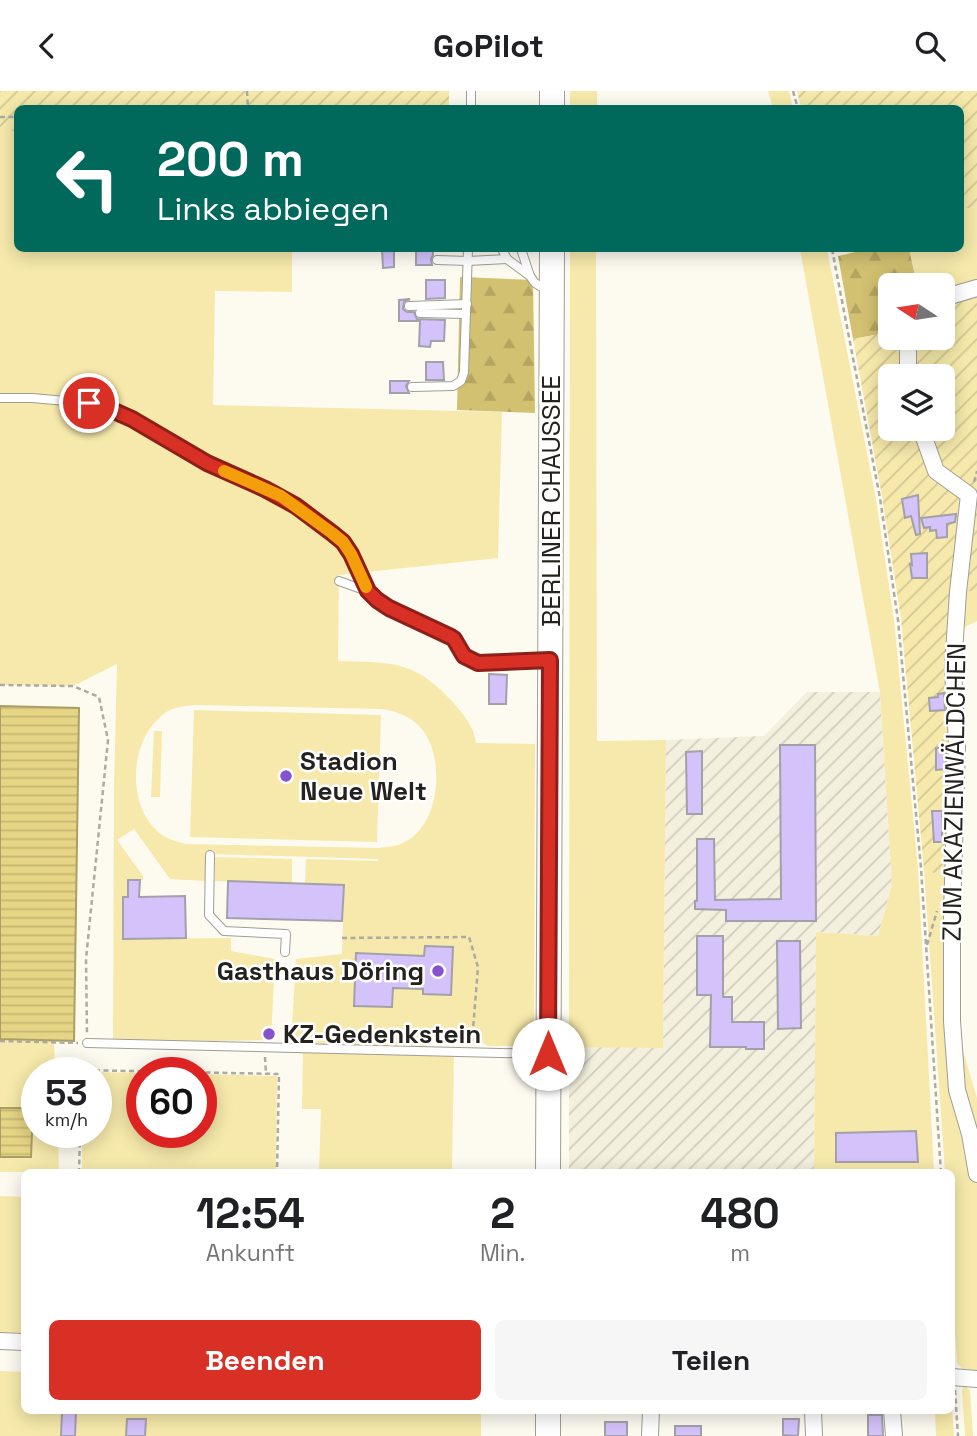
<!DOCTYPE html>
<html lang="de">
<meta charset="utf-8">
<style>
body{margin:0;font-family:"Space Grotesk",sans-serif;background:#f6f6f6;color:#202124;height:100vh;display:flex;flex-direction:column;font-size:26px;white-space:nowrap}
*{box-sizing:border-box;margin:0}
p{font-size:23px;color:#757577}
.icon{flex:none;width:38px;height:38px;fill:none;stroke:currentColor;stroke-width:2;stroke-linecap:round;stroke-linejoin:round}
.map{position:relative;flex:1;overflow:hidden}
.panel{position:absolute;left:21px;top:1078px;width:934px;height:245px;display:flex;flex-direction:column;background:#fff;border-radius:10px;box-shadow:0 4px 18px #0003}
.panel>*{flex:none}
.hud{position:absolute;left:14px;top:14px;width:950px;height:147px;border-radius:10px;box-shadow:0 4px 18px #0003;background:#00695c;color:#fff;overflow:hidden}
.needle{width:46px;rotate:282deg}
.buttons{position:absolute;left:878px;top:182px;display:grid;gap:14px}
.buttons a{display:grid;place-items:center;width:77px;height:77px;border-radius:10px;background:#fff;box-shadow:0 4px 18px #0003;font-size:35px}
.speed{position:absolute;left:21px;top:966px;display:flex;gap:14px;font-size:35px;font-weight:700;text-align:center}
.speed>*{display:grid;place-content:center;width:91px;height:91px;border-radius:50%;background:#fff;box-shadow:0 4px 18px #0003;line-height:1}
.speed small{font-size:18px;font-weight:400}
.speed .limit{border:10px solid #d22;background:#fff;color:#111}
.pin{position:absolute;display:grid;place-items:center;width:60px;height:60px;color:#fff;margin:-30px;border:4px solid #fff;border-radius:50%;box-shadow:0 2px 7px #0007}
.me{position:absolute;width:77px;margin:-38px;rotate:0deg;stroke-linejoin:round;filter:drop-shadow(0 0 5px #0008)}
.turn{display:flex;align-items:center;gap:24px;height:147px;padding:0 28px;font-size:32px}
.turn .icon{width:91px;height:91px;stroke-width:2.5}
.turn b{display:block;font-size:49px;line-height:60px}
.eta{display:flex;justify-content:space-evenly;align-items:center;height:119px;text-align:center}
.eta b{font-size:42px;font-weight:700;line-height:49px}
.cta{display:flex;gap:14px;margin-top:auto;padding:14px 28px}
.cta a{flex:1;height:80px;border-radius:10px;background:#d93025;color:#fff;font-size:28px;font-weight:700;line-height:80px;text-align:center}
.cta a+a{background:#f6f6f6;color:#202124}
header{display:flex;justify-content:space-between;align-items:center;height:91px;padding:0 28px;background:#fff;font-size:32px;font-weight:700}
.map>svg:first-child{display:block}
</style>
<header><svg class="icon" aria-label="back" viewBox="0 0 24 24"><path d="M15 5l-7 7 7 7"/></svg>GoPilot<svg class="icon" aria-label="search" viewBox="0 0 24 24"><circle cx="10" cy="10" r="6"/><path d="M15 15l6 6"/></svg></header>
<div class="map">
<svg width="977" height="1345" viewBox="0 0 977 1345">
<defs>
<pattern id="industrial-furrows" width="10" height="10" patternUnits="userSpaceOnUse" patternTransform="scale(1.75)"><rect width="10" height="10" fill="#f4f0de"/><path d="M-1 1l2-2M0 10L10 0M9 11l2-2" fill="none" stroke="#d1cebe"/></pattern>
<pattern id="forest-firs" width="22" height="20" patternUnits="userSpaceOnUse" patternTransform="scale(1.75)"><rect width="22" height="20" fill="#d2c171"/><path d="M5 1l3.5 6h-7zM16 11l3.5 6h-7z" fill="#b4a661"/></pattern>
<pattern id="garden-furrows" width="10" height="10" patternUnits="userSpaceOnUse" patternTransform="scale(1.75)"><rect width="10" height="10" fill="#f6e9ab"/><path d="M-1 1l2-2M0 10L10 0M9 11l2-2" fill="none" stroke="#d3c893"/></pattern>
<pattern id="water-rules" width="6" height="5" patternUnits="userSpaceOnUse" patternTransform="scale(1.75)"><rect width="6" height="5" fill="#e6d585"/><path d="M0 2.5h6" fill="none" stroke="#c5b772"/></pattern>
</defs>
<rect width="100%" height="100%" fill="#fdfbf0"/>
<!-- industrial -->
<path fill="url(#industrial-furrows)" d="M807,601h73l12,192 -14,52 -62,-4 -2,240 -245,1v-126h94l3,-307 98,-4z"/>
<!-- grass -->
<g fill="#f6e9ab" fill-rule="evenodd">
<rect x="570" y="0" width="27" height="17"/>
<path d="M768,0h21l4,17h-20z"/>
<path d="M0,40h17l1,118h274v43l-77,-1 -2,114 289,7 -4,146 -159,17 -1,86c54,2 74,-2 114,40 11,13 22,25 24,42l59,1 -1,302h-46l-27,-17h-21l-16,21 30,2 -2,120h-133l2,-63h-19l1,-61 93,1 -105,-6 5,-84 46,-5 2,-69 -39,-1 1,-25 72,2v-2l-171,-5 -2,27 -35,-2 -36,-50 -17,11 26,36v4h-15v12h11l1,5h-17v42l108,-1v13l44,8 -4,81 -158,3 1,-254 3,-125 -44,22 -73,-1zM194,614l188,4c14,2 28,7 38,18 25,27 21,91 -10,112 -10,7 -20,8 -31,9l-192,-4c-11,-2 -21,-5 -30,-13 -32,-30 -27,-96 11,-120 8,-4 17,-5 26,-6zM425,855l28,1 -2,48 -28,-1zM417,865l-24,32 -1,19 -38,-1z"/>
<path d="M977,116v83l-34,9v-14h-26l-8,-36h52v-40z"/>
<path d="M570,158h26l1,492 69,-1 -3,308 -94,-1z"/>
<path d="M800,158h27l49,250 18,121 24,248 16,304h-120l2,-240 62,4 14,-52 -12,-192z"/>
<path d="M977,500v30l-22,11 3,-40z"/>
<path d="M194,619l187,5 -4,127 -187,-5z"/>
<path d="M154,640h8l-2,66h-9z"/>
<path d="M955,748l-3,182 12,33 13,44v275l-12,-1 -8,-9 -5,-79v-111l-7,-1 -21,-302 20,5z"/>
<path d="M215,766l77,2v25l-77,-3z"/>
<path d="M0,948l54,2 1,32h-18v59h21l1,40h-59v-15h31l2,-49h-33z"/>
<path d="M83,981l59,1v59h59v-58l76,2 -1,96h-194v-40h14v-59z"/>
<path d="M0,1105l24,1v136l-24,-1z"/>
<path d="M0,1280l24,1v39h457v25h-481z"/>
<path d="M965,1294l5,6 3,45h-8l-3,-47z"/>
<path d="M952,1314l2,31h-18l-1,-25h17z"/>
</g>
<!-- forest -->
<g fill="url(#forest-firs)">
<path d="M869,158h40l8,36h-26v47l-38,7 -15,-83z"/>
<path d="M460,186l73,3 2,133 -78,-3z"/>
</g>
<!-- garden -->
<g fill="url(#garden-furrows)" fill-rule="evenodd">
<path d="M0,0h449v17l-431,1 -1,22h-17z"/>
<path d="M797,0h180v116l-16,2v-100l-160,-1z"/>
<path d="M977,197v303l-19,1 -3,247 -11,37 -20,-6 -23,-251 -19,-123 -29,-157 38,-7v6h52v-40zM891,285h52v53h-52z"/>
</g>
<!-- water -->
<g fill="url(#water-rules)" stroke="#ac9f66" stroke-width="2">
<path d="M0,615l79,2 -5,333 -74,-2z"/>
<path d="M0,1017h33l-2,49h-31z"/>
</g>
<!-- building -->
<g fill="#d4c2fb" stroke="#a3a0aa" stroke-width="2">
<path d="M382,158h12v18l-11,1z"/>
<path d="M416,158h17v6l-2,4 1,6h-16z"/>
<path d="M426,189h19v18l-19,1z"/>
<path d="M410,208l-6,3 -1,7 4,3h7l3,7 28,1 -1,21h-13l-1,6 -11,-1 1,-25h-21v-21z"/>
<path d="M426,271h17l1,18h-18z"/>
<path d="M390,290h19l-3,5 3,7h-19z"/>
<path d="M918,404l2,39 -4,1 -5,-19 -6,2 -3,-19z"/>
<path d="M956,423l-1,8 -8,2v13l-10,1 -1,-8 -6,1v-4l-6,1 -3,-10z"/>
<path d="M927,462v25h-15l-2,-14 2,1 -1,-11z"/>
<path d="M489,583l18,1 -1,29h-17z"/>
<path d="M944,602l1,17 -15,1 -1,-13 9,-1v-3z"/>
<path d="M780,654h35l1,176h-90v-11l-31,-1v-8h2v-62h17l1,61 66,-1z"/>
<path d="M936,657h10v21l-10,1z"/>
<path d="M702,660v63h-15l-1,-62z"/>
<path d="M932,720h10v31h-8z"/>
<path d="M128,789h12l-1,17 46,-1 1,42 -63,1v-42h5z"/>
<path d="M228,790l116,4 -2,36 -115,-3z"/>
<path d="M697,845h26v61h9v25h32v27h-18v-2h-36l1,-52h-14z"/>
<path d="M777,850h23l1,87 -23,1z"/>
<path d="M425,855l28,1 -2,48 -28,-1v-5l-30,-1 -1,19 -38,-1 2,-53 68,3z"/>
<path d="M916,1040l2,31h-82v-29z"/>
<path d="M63,1320h13l-1,25h-14l1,-24z"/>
<path d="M868,1324h14l1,21h-15z"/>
<path d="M127,1328h19l-1,17h-19z"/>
<path d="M783,1328h16l-1,17 -15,-1z"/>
<rect x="605" y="1331" width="22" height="14"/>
<rect x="675" y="1335" width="26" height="10"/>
</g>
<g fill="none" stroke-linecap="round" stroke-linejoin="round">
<!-- service casing -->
<g stroke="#9f9d94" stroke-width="10">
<g id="service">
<path d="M471,0v18"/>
<path d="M502,158l5,10 23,17 5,7 5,3h8"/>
<path d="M521,158l9,27"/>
<path d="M437,169l31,1 39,-2"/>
<path d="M409,215l58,-2"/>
<path d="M420,222l46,1"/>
<path d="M412,296l41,-1 8,-5 3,-9 4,-123"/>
<path d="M0,307h32l57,5 25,8 34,16 59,35 74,35 30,19 32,26 8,12 16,37"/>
<path d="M339,490l28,10 16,14 68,32c12,10 8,21 27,26l69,-3"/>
<path d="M210,764l-1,60 15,16 62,3 -1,18"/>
<path d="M87,952l459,11"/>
</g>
</g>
<!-- minor casing -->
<g stroke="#9f9d94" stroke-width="18">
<g id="minor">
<path d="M943,207l34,-10"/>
<path d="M908,247v26l2,12"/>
<path d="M921,338l15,42 33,24 -11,97 -5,76 4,78 -5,170v105l5,69 13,44 7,40"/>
<path d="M0,1250l24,1"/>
<path d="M952,1286l25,2"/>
<path d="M813,1320l1,25"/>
<path d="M892,1320l2,25"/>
<path d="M650,1345l1,-25"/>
</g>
</g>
<!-- primary casing -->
<g stroke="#9f9d94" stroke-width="26">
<g id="primary">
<path d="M552,18v-18"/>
<path d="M548,1082l4,-924"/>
<path d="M548,1345v-25"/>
</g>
</g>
<!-- path -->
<g stroke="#acaba3" stroke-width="2.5" stroke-dasharray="5 3.5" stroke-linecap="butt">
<path d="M247,0l1,18"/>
<path d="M793,0l5,18"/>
<path d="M0,26h18"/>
<path d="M832,158l48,249 18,122 23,248 20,305"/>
<path d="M974,391l3,-11"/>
<path d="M0,594l73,1 26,11 9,43 -22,219 1,76"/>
<path d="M342,847l127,-1 9,30 -6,75"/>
<path d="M927,854l10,-34"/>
<path d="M0,950l78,2"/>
<path d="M265,966l1,17"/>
<path d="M81,982v-3l198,4 -2,99"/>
<path d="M79,1082l1,-41"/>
<path d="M952,1252l1,20"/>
<path d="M955,1299l3,46"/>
</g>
<!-- service -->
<use href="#service" stroke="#fff" stroke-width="8"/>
<!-- minor -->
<use href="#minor" stroke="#fff" stroke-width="16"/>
<!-- primary -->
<use href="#primary" stroke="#fff" stroke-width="24"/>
</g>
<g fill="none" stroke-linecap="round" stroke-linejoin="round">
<!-- route casing -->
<g stroke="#8d1f18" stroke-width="18">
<path id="route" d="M89,312l25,8 18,8 75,44 58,26 31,17 36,27 11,9 8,12 17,37 9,9 12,8 62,29 3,2 10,17 14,7 72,-3 -2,394"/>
</g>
<!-- route -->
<use href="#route" stroke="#d93025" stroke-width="12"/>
<!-- slow -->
<path stroke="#f59e0b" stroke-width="12" d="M224,380l57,25 51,37 11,9 8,12 15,33"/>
</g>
<!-- markers -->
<g fill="#8554cd" stroke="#fff" stroke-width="2.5">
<circle cx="286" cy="685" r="7"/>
<circle cx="438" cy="880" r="7"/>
<circle cx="269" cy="943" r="7"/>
</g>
<g text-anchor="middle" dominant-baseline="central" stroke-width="5" stroke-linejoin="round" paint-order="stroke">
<!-- street labels -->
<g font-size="26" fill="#23221f" stroke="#fff">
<text transform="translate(551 410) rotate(-90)">BERLINER CHAUSSEE</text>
<text transform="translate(954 701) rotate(-89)">ZUM AKAZIENWÄLDCHEN</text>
</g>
<!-- poi labels -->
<g font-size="26" font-weight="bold" fill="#23221f" stroke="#fff" text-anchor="start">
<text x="300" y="670">Stadion<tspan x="300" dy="30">Neue Welt</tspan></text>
<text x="424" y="880" text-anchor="end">Gasthaus Döring</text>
<text x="283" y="943">KZ-Gedenkstein</text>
</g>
</g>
</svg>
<div class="buttons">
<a><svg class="needle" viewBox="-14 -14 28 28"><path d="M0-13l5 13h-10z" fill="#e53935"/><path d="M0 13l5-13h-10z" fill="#757577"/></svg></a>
<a><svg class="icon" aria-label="layers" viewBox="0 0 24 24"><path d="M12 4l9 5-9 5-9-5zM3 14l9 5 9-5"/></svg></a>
</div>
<div class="speed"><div>53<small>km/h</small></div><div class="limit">60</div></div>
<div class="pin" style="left:89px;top:312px;background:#d93025"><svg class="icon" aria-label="arrive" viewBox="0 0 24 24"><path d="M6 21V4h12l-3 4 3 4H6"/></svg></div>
<svg class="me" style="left:548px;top:963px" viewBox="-20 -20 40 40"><circle r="19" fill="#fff"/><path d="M0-13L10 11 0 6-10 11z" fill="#d93025"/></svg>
<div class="hud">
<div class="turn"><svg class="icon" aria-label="left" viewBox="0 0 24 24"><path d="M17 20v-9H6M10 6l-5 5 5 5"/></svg><div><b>200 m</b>Links abbiegen</div></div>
</div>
<section class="panel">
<div class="eta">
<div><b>12:54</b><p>Ankunft</p></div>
<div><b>2</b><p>Min.</p></div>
<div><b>480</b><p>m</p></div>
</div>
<div class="cta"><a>Beenden</a><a>Teilen</a></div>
</section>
</div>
